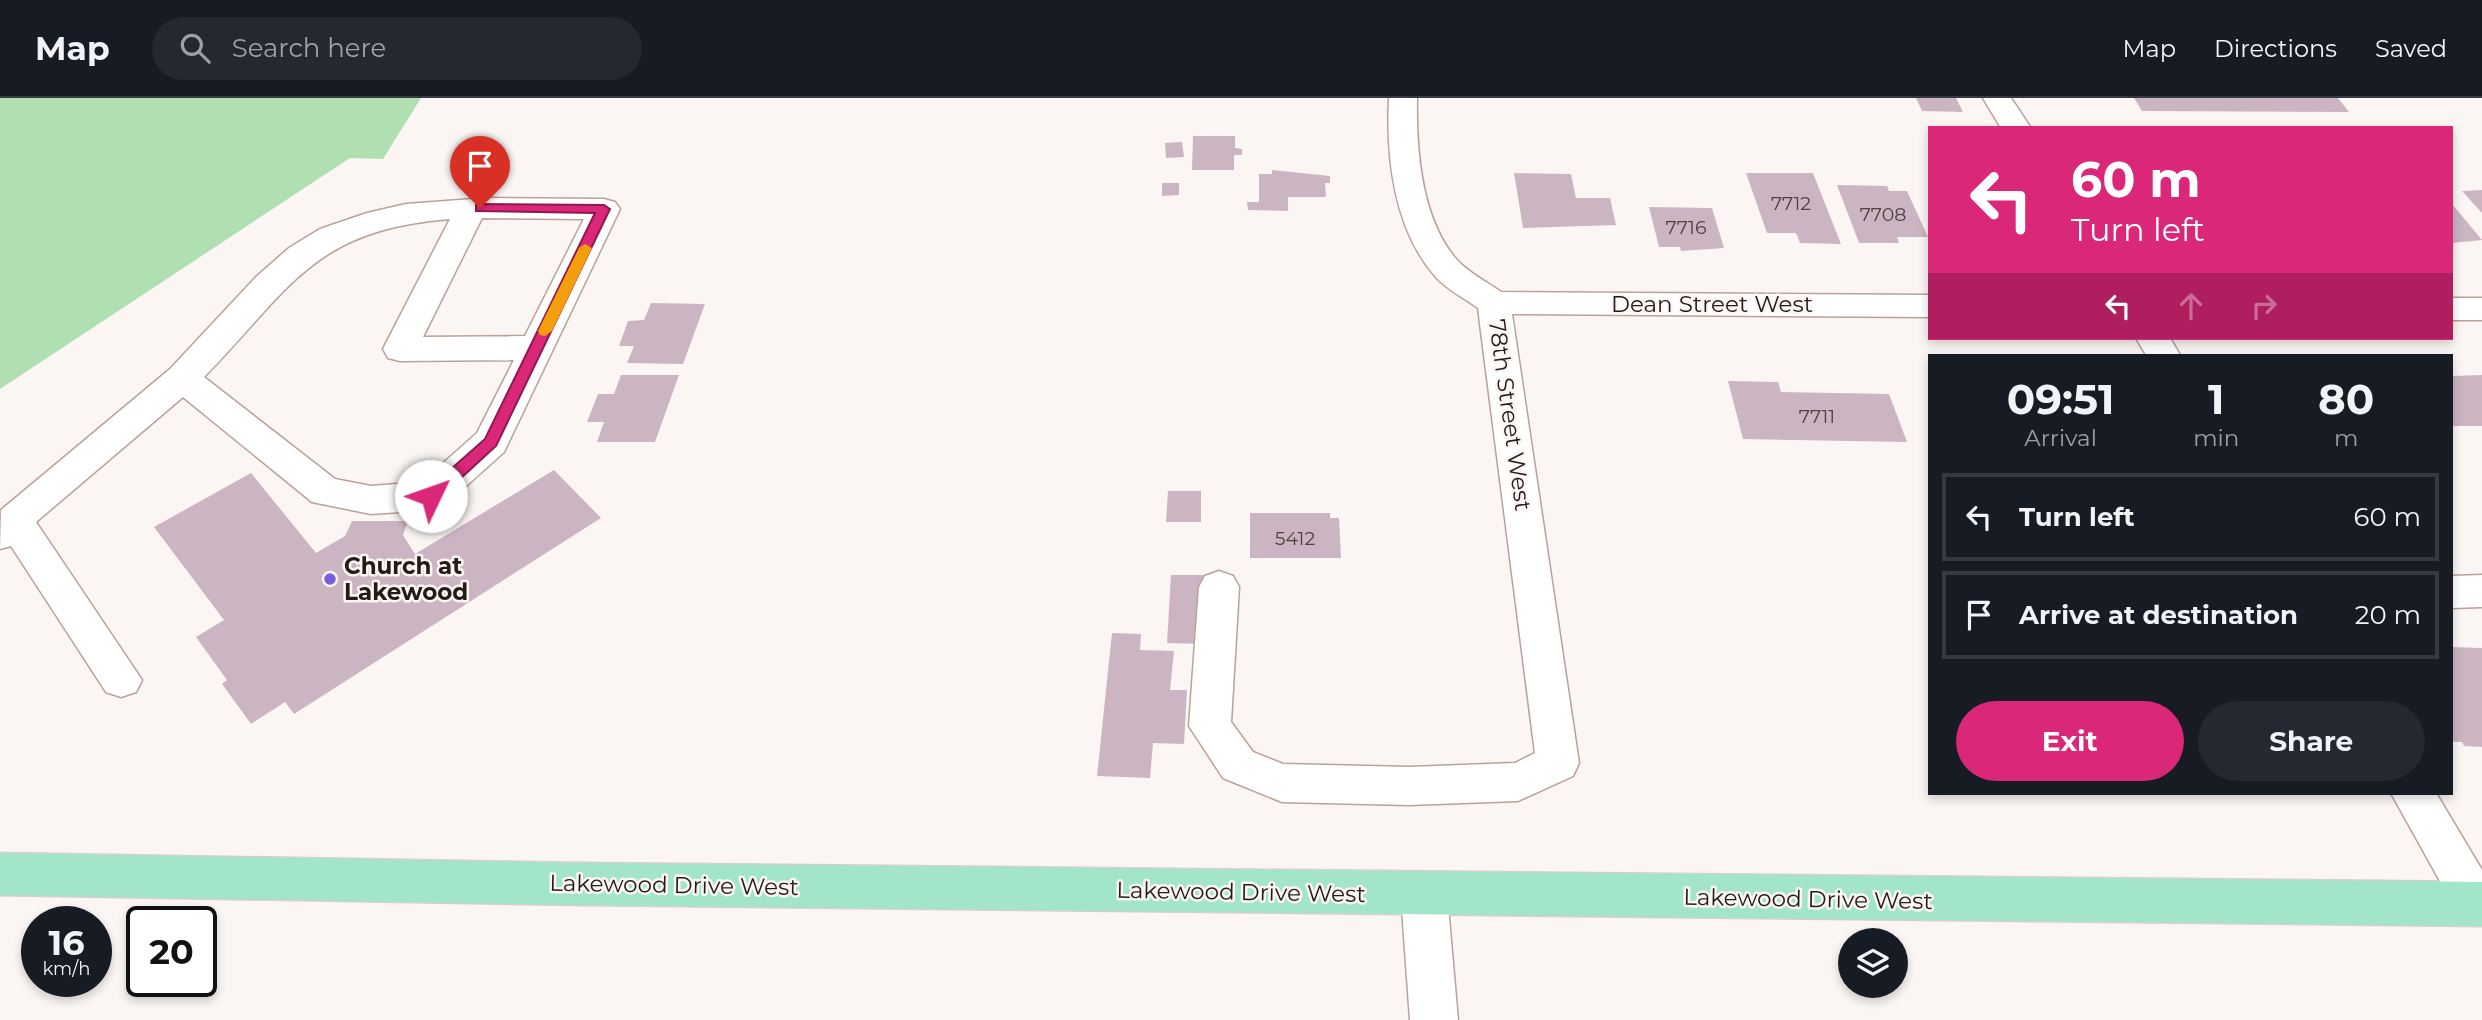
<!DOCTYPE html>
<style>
body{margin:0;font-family:Montserrat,sans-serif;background:#242831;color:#f1f3f6;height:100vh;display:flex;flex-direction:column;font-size:26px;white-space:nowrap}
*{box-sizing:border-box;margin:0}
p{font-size:23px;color:#9ea1a6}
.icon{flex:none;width:38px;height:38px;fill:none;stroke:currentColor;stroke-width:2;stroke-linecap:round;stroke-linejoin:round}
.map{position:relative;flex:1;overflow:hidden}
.drawer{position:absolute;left:1928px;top:256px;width:525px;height:441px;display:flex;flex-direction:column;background:#171b24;border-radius:0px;box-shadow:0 4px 10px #0003}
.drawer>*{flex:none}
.hud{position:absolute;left:1928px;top:28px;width:525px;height:214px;border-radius:0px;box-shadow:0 4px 10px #0003;background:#db2777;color:#fff;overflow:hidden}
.buttons{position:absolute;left:1838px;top:830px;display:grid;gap:14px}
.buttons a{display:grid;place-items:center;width:70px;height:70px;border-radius:50%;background:#171b24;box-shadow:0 4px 10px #0003;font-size:35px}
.speed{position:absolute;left:21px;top:808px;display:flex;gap:14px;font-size:35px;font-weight:700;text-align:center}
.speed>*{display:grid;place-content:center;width:91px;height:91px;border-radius:50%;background:#171b24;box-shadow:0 4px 10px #0003;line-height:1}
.speed small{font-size:18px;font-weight:400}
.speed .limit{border:4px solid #111;border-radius:10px;background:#fff;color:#111}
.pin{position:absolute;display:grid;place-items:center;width:60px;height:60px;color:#fff;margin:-72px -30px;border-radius:50% 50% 50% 0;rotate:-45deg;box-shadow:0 0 7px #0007}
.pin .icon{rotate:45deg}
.me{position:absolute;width:77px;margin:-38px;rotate:48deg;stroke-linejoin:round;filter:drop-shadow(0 0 5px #0008)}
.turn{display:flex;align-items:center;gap:24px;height:147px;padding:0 28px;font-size:32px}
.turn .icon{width:91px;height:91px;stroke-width:2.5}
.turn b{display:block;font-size:49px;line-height:60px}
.lanes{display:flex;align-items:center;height:66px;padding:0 28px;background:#0003;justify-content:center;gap:35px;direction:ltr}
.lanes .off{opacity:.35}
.eta{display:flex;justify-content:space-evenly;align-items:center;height:119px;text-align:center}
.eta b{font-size:42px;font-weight:700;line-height:49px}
.primary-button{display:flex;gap:14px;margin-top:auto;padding:14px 28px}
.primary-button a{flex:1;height:80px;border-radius:42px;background:#db2777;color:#fff;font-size:28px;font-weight:700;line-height:80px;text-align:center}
.primary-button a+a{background:#242831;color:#f1f3f6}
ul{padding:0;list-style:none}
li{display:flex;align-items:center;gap:21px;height:88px;margin:0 14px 10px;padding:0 14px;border:4px solid #363941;border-radius:0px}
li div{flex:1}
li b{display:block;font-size:26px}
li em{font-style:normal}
header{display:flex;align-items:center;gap:42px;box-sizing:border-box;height:98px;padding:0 35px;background:#171b24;border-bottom:2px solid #363941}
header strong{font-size:33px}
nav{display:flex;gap:38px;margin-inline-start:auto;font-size:24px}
.search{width:490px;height:63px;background:#242831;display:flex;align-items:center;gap:18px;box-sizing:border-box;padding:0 24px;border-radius:38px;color:#9ea1a6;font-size:26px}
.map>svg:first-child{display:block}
</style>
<header>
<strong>Map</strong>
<div class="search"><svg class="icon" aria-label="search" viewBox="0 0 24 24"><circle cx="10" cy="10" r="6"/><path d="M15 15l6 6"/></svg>Search here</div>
<nav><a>Map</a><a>Directions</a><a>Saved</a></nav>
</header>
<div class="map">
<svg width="2482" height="922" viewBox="0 0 2482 922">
<rect width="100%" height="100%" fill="#fbf6f4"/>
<!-- green -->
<path fill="#b0e0b1" d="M0,0h421l-38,61 -33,-1 -350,231z"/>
<!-- building -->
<g fill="#ccb5c2">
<path d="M1916,0h40l7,14 -41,-1z"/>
<path d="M2134,0h204l11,14 -207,-1z"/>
<path d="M1193,38h42v12l7,1v6h-8v15h-42z"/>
<path d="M1182,44l2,15 -18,1 -1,-15z"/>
<path d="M1272,72l58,6v7h-5l1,14h-38v14l-40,-1 -1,-8h12v-28h13z"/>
<path d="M1514,75l57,1 5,24h34l6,27 -93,3z"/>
<path d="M1746,75h67l28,71 -41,-1 -4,-10h-29z"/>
<path d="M1162,85h17v12l-17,1z"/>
<path d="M1837,87l50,1 2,5h18l21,46h-31l2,6h-40z"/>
<path d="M2482,92v23l-20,-22z"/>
<path d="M2452,106l30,36 -30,3z"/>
<path d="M1649,109l63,1 12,40 -43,3 -1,-4h-21z"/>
<path d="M651,205l54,1 -22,60 -56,-1 7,-17h-15l9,-25 16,-1z"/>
<path d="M621,277h58l-24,67h-58l7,-20h-17l11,-28h16z"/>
<path d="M2482,277v51h-30v-50z"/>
<path d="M1728,283l50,1 3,10 108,2 18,48 -164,-3z"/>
<path d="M554,372l47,48 -307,196 -9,-12 -34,22 -29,-40 5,-4 -31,-43 28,-17 -70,-93 97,-54 65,80 29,-17 7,-15h56l-5,14 12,19z"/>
<path d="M1168,393h33v31h-35z"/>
<path d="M1250,415h80v5h9l2,40h-91z"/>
<path d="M1171,477h38l-3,69 -39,-1z"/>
<path d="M1112,535l29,1 -1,16 34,1 -4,39h17l-3,54 -31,-1 -3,35 -53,-2z"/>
<path d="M2452,549l30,1v99l-18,-1 -2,-4h-8l-2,-3z"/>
</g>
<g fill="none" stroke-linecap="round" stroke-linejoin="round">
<!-- minor casing -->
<g stroke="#b9a298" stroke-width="3">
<g id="minor">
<path d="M1389,0h28c-1,52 4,121 40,162 12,13 30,22 44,32l429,3v22l-418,-3 67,449 -6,13 -55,25 -109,4 -127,-3 -59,-24 -34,-52 10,-139 6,-11 14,-5 14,5 6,11 -8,135 22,30 30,12 126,3 106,-4 20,-10 -57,-445c-14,-10 -32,-19 -43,-32 -41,-47 -49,-118 -46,-178z"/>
<path d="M1983,0h28l20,30h-30z"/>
<path d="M487,100l117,1 11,3 5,7 -116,243 -60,54 -13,4 -60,4 -59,-12 -129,-105 -147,125 106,158 -6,12 -15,5 -15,-5 -95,-146 -11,3 1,-39 169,-141 86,-92 33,-29 31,-19 47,-16 39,-9zM482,120l102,1 -59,117 -102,1zM450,121l-67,130 5,9 12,3 114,-1 -37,73 -55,49 -51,4 -36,-7 -131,-102c87,-89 108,-147 246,-158z"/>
<rect x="2452" y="200" width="30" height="22"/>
<path d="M2136,240h34l10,17h-34z"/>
<path d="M2482,477v32l-30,1v-32z"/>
<path d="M2391,695h45l46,77v54l-5,2 -16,-7z"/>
<path d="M1424,775l16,7 7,15 11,125h-48l-9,-125 7,-15z"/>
</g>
</g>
<!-- major casing -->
<g stroke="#d3d1d1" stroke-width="3">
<path id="major" d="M0,755l584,10 1898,19v44l-1898,-21 -584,-10z"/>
</g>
<!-- minor -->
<use href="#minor" fill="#fff" fill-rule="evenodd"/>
<!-- major -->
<use href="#major" fill="#a2e5c8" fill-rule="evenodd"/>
</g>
<!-- route -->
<path fill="#db2777" stroke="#8e194d" stroke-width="2" d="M480,106l124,1 6,4 -114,237 -59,54 -6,2 -7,-6 2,-5 59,-52 110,-226 -119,-2v-6z"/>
<!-- slow -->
<path fill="#f59e0b" d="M585,146l7,4 -40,83 -7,5 -5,-1 -2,-4 41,-83z"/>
<!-- markers -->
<circle fill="#7a5ed9" stroke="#fbf6f4" stroke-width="2.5" cx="330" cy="481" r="7"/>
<g text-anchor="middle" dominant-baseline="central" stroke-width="5" stroke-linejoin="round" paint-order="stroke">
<!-- number labels -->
<g font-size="19" fill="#4e4242">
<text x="1791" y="105">7712</text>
<text x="1883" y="116">7708</text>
<text x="1686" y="129">7716</text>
<text x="1817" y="318">7711</text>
<text x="1295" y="440">5412</text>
</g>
<!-- street labels -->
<g font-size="23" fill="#241b17" stroke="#fbf6f4">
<text x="1712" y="206">Dean Street West</text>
<text transform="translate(1510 317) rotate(82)">78th Street West</text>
<text transform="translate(674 787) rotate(1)">Lakewood Drive West</text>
<text transform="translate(1241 794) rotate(1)">Lakewood Drive West</text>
<text transform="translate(1808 801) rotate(1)">Lakewood Drive West</text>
</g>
<!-- poi labels -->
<g font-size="23" font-weight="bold" fill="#241b17" stroke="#fbf6f4" text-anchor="start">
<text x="344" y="468">Church at<tspan x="344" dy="26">Lakewood</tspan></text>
</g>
</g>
</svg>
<div class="buttons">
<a><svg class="icon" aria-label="layers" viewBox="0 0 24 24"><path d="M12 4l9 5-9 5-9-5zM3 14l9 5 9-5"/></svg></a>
</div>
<div class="speed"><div>16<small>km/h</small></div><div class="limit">20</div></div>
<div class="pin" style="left:480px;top:110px;background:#d93025"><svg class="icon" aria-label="arrive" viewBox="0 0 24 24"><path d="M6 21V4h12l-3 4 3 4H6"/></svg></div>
<svg class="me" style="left:431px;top:398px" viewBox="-20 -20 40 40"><circle r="19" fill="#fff"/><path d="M0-13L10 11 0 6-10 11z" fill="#db2777"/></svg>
<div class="hud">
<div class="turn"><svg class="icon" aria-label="left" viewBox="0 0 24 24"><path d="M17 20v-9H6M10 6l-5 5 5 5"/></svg><div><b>60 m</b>Turn left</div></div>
<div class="lanes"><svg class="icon" aria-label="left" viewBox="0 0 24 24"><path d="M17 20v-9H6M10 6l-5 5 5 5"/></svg><svg class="icon off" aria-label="ahead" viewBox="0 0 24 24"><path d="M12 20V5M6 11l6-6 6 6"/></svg><svg class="icon off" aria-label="right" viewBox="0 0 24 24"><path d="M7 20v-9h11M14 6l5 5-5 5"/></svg></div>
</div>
<section class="drawer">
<div class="eta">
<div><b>09:51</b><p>Arrival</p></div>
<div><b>1</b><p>min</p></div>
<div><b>80</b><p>m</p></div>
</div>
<ul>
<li><svg class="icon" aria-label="left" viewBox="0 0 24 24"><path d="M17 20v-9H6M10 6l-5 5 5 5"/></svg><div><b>Turn left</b></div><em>60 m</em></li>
<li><svg class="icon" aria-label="arrive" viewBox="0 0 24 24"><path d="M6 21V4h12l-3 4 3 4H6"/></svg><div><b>Arrive at destination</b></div><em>20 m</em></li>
</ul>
<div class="primary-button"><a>Exit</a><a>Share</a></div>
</section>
</div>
